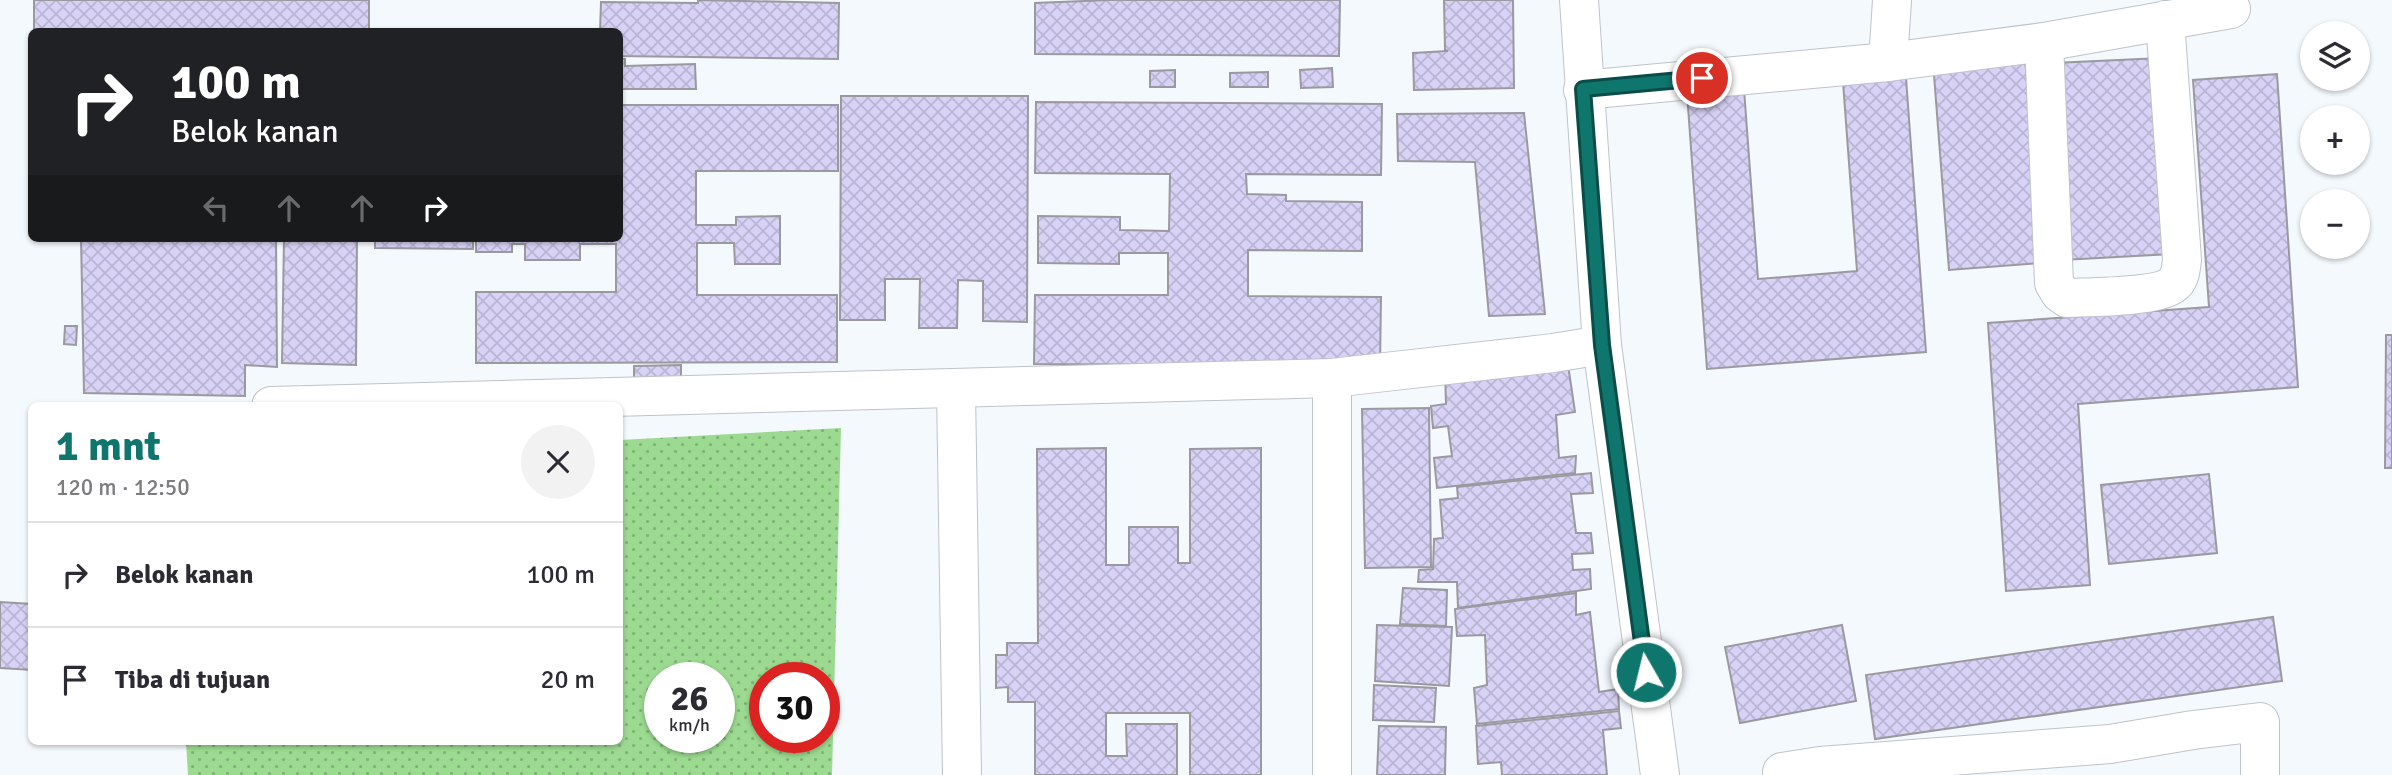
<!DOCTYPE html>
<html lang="id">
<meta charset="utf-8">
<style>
body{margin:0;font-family:Signika,sans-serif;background:#f2f2f3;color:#2b2b33;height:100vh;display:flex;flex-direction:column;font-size:26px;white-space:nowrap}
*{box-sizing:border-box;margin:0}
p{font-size:23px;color:#7c7c81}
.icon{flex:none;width:38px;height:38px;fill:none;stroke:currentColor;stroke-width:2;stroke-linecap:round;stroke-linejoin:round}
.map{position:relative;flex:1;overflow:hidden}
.sheet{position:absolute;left:28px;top:402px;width:595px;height:343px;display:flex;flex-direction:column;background:#fff;border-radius:10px;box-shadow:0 2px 5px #0004}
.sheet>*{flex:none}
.guide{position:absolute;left:28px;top:28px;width:595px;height:214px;border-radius:10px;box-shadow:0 2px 5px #0004;background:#202124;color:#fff;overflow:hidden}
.tools{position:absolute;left:2300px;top:21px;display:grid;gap:14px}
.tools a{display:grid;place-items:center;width:70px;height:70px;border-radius:50%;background:#fff;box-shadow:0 2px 5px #0004;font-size:35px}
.speed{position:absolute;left:644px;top:662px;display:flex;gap:14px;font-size:35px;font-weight:700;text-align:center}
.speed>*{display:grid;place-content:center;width:91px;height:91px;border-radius:50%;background:#fff;box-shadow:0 2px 5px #0004;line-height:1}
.speed small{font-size:18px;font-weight:400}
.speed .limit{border:10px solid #d22;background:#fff;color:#111}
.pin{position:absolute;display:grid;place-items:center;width:60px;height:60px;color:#fff;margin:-30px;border:4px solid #fff;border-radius:50%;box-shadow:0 2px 7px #0007}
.me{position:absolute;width:77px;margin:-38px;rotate:352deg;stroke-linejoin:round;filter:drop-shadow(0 0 5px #0008)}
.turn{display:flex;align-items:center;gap:24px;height:147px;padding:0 28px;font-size:32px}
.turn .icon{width:91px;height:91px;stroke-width:2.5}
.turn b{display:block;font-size:49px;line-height:60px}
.lanes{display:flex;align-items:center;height:66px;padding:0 28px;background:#0003;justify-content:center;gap:35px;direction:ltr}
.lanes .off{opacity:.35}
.round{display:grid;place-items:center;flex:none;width:74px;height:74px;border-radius:37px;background:#f2f2f3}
.head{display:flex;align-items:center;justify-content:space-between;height:119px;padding:0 28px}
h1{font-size:42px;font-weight:800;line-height:52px;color:#0f766e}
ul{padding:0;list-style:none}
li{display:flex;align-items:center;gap:21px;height:105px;padding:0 28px;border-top:2px solid #e1e1e2}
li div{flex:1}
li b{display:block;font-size:26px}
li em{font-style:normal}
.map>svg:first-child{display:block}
</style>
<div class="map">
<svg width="2392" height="775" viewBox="0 0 2392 775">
<defs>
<pattern id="grass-dots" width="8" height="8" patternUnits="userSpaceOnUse" patternTransform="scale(1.75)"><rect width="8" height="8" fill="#9bda90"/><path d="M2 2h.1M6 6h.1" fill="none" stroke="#80b277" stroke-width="1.8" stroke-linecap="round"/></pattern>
<pattern id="building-cross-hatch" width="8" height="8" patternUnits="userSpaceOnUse" patternTransform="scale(1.75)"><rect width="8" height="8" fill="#d8d2f6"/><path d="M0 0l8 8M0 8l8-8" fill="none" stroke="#bab5d4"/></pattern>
</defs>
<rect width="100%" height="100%" fill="#f4f9fe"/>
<!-- grass -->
<path fill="url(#grass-dots)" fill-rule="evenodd" d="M841,428l-9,347h-644l-2,-33h434v-302zM660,677h59v60h-59zM765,677h59v60h-59z"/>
<!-- building -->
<g fill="url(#building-cross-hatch)" stroke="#9a99a0" stroke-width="2">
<rect x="34" y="0" width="335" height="32"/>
<path d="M698,0l141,3 -1,56 -218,-3v-24h-20l1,-30 97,1z"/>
<path d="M1109,0h231l-1,56 -304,-2v-51z"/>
<path d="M1444,0h69l1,88 -100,2 -1,-37 35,-2 -3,-1z"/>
<path d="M2025,55l15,208 -91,7 -16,-208z"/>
<path d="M2161,58l10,196 -108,6 -9,-197z"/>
<path d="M620,59h5v7l70,-2 1,25h-76z"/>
<path d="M1332,68l1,19 -32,1 -1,-18z"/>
<path d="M1175,70v17h-25v-16z"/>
<path d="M1268,72v15h-38v-14z"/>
<path d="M2277,74l21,313 -220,17 12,181 -84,6 -18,-268 221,-16 -16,-227z"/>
<path d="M1906,78l20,274 -219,17 -20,-276 57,-4 14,190 99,-8 -14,-189z"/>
<path d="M841,96h187l-1,226 -44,-1v-40l-25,-1 -1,48h-38l1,-49h-35v41h-45z"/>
<path d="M1036,102l346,2 -1,71 -135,-1 1,20 39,1v6l76,1v49l-114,-1v46l133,1 -1,69 -346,-2 1,-69h133v-42h-49v11l-81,-1v-47l82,1v13l49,1 1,-57 -135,-1z"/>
<path d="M620,105h218v66h-142v54h40v-8l44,-1v48h-45l-1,-21h-37v52h140v67l-361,1v-71h140v-48h-36v16h-55v-16h-13v8h-36v-14h144z"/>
<path d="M1524,113l21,201 -56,2 -14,-154 -77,-1 -1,-47z"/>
<path d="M81,238h195l1,129 -32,-2v31l-161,-3z"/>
<path d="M284,238h73l-1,127 -74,-2z"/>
<path d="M375,238h98v11l-98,-1z"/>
<path d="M65,326h12l-1,19 -12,-1z"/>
<path d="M2386,335h6v133h-7z"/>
<path d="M1567,358l8,54 -19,3 3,43 17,-2 -1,17 -138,15 -3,-30 18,-2 -4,-30 -15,2 -2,-22 15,-2 -1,-32z"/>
<path d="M681,365v30l-47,1v-30z"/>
<path d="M1429,408l2,159 -66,1 -3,-159z"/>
<path d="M1106,448v117h23v-38h49v36h12v-114l71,-1v327h-71v-62h-84v43h21l-1,-32h51v51h-142v-73h-27v-15l-12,1v-33h11v-12h31l-1,-194z"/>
<path d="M1591,473l2,20 -22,1 5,39h15l2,20 -21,1 1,16 17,-1 1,20 -133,19 -1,-26h-39l1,-12 14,-1 1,-30 9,-1 -3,-38 18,-2 -1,-11z"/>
<path d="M2209,474l8,79 -108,11 -8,-79z"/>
<path d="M1403,588l44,2 -1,36 -46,-2z"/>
<path d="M1576,593v22l14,-3 9,80 19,-3 1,20 -142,15 -3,-36 13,-3 -2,-50 -28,1 -2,-27z"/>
<path d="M0,602l32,2v66l-32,-2z"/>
<path d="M2273,617l9,64 -407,58 -9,-64z"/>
<path d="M1377,625l75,2 -3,59 -74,-5z"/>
<path d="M1842,625l14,76 -116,22 -15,-76z"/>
<path d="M1374,685l62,3 -2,34 -61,-2z"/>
<path d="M1619,711l2,17 -18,2 4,45h-105l-1,-13 -23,2 -2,-38z"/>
<path d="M1379,726l67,1 -1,48h-68z"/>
</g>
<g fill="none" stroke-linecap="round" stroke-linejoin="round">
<!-- minor casing -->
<g stroke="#bec3c9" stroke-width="40">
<g id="minor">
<path d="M1579,0l23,345 58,430"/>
<path d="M2044,42l10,241 6,10 7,5c22,-1 90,-1 105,-13 8,-5 9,-16 10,-25l-17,-240"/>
<path d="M1888,62l156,-20 187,-33"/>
<path d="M1583,90l305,-28 4,-62"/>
<path d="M1332,378v397"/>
<path d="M956,389l6,386"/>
<path d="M271,406l1061,-28 221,-25 49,-8"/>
<path d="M1783,775l-1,-3 38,-6 290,-22 83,-14 67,-8v53"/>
</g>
</g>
<!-- minor -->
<use href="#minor" stroke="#fff" stroke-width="38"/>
</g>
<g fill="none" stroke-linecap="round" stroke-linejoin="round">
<!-- route casing -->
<g stroke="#0a4d48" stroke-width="18">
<path id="route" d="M1646,672l-44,-327 -19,-256 119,-11"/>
</g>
<!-- route -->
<use href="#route" stroke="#0f766e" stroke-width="12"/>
</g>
</svg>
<div class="tools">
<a><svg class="icon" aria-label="layers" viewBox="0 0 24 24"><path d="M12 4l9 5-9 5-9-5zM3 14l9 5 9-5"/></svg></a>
<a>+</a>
<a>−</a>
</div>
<div class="speed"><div>26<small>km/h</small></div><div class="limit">30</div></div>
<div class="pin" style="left:1702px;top:78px;background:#d93025"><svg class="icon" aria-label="arrive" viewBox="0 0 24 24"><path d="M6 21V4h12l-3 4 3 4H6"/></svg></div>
<svg class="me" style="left:1646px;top:672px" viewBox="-20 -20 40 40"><circle r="17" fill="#0f766e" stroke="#fff" stroke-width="3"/><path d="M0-11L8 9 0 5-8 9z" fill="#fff"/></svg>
<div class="guide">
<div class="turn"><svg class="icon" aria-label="right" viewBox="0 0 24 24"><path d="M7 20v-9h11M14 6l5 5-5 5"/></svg><div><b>100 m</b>Belok kanan</div></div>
<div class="lanes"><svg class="icon off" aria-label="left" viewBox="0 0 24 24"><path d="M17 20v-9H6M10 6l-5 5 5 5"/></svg><svg class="icon off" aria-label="ahead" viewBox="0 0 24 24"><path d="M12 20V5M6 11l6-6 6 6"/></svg><svg class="icon off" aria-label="ahead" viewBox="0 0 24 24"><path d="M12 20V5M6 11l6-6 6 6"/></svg><svg class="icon" aria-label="right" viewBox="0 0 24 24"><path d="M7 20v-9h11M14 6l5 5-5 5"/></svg></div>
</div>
<section class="sheet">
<div class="head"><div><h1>1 mnt</h1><p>120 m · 12:50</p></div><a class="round"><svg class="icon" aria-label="close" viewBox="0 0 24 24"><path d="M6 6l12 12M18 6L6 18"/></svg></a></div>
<ul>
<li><svg class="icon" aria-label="right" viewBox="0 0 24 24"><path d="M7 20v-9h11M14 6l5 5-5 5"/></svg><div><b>Belok kanan</b></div><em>100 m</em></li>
<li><svg class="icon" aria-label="arrive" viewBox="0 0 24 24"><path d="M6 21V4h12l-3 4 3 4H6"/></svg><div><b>Tiba di tujuan</b></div><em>20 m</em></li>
</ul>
</section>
</div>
